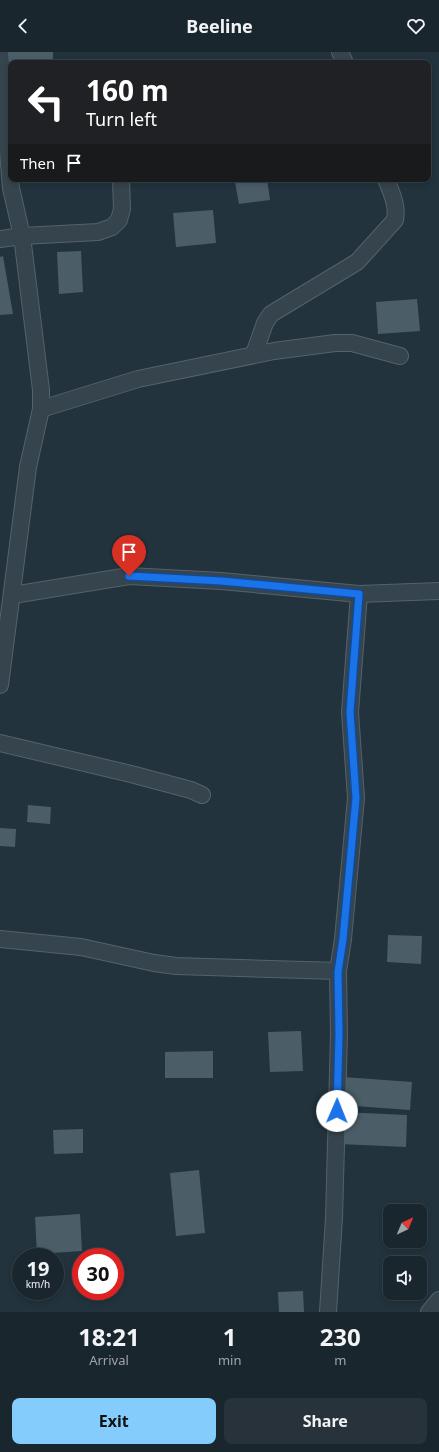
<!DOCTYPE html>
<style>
body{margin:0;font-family:"Noto Sans",sans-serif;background:#27323a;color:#f1f3f6;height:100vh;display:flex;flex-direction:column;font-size:15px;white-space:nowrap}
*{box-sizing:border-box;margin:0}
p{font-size:13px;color:#9fa5aa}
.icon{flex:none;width:22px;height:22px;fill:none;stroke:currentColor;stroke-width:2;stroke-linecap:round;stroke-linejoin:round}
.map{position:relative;height:1260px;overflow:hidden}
.panel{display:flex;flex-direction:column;background:#1a262e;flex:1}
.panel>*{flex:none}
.guide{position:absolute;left:8px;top:8px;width:423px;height:122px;border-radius:8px;box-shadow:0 2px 6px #0003,0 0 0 1px #38434a;background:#202124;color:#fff;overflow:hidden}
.needle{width:26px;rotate:44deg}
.fabs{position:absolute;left:383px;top:1152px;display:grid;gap:8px}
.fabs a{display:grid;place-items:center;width:44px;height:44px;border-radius:8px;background:#1a262e;box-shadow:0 2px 6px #0003,0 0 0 1px #38434a;font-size:20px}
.speed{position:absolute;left:12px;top:1196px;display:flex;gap:8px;font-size:20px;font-weight:700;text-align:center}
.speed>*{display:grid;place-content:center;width:52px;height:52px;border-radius:50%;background:#1a262e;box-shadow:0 2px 6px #0003,0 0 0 1px #38434a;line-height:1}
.speed small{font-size:10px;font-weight:400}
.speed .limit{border:6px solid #d22;background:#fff;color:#111}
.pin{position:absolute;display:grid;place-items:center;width:34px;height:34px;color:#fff;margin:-41px -17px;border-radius:50% 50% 50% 0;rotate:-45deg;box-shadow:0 0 4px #0007}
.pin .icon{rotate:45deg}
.me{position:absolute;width:44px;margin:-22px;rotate:1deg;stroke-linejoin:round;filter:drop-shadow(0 0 3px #0008)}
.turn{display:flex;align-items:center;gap:14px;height:84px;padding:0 12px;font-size:18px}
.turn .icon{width:52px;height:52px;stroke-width:2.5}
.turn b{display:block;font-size:28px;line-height:34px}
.then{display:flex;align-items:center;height:38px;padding:0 12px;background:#0003;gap:8px;font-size:15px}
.eta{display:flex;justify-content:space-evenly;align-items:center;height:68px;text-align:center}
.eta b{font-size:24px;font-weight:700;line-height:28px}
.cta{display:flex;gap:8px;margin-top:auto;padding:8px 12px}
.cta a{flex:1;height:46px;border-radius:8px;background:#84ccfb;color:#111;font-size:16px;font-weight:700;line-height:46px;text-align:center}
.cta a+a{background:#27323a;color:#f1f3f6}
header{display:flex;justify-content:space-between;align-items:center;height:52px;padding:0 12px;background:#1a262e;font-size:18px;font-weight:700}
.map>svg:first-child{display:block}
</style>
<header><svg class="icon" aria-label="back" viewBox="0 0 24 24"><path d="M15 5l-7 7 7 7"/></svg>Beeline<svg class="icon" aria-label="heart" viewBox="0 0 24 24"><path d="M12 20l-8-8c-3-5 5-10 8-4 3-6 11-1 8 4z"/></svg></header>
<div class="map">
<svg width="439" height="1260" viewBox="0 0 439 1260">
<rect width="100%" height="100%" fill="#22333d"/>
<!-- building -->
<g fill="#4b5e68">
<path d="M8,0h45v11h-42v30z"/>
<path d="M257,127h10l3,21 -31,4 -4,-22z"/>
<path d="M213,158l3,33 -40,4 -3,-34z"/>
<path d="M81,199l2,41 -24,2 -2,-42z"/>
<path d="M3,204l10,58 -13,1v-58z"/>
<path d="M417,247l3,32 -42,3 -2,-32z"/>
<path d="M28,753l23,2 -1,17 -23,-2z"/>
<path d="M0,776l16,1 -1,18 -15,-1z"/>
<path d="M388,883l34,1 -1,28 -34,-2z"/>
<path d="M301,979l2,40 -33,1 -2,-40z"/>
<path d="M213,999v27h-48v-26z"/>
<path d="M343,1025l69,5 -2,28 -69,-5z"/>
<path d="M342,1060l65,3 -1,32 -66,-3z"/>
<path d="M83,1077v24l-29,1 -1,-24z"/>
<path d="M199,1118l6,63 -29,3 -6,-63z"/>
<path d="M80,1162l2,37 -45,3 -2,-37z"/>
<path d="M303,1239l1,21h-25l-1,-20z"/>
</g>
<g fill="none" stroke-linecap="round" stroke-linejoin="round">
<!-- minor casing -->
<g stroke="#54626b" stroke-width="18">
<g id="minor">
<path d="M340,0l5,11"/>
<path d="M0,187l22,-3 76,-4 14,-5 7,-7 3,-11 -1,-30"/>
<path d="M254,302l11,-31 6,-9 86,-52 38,-42c3,-15 -4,-28 -9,-41"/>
<path d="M41,357l97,-30 136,-28 61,-8h17l48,13"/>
<path d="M13,543l116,-19 92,5 138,13 80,-3"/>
<path d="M0,633l28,-218 13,-58v-19l-19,-154 -11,-48 -11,-136"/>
<path d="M0,691l131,31 60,16 11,5"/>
<path d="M0,887l81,8 73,16 22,3 162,5"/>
<path d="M328,1260l6,-94 5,-184 -1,-63 5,-32 13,-141 -6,-86 9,-118"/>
<path d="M429,1260l10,-12"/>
</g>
</g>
<!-- minor -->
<use href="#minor" stroke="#36444d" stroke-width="16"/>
</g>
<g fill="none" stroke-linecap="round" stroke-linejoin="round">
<!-- route casing -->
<g stroke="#114b97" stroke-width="10">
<path id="route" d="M129,524l92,5 138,13 -9,118 6,86 -13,141 -5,33 1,62 -2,77"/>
</g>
<!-- route -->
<use href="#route" stroke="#1a73e8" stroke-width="7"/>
</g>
</svg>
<div class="fabs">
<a><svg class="needle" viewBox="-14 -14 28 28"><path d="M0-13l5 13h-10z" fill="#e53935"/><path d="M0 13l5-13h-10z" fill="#9fa5aa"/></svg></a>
<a><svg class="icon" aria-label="sound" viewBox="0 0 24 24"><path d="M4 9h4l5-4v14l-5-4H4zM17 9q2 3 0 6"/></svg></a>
</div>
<div class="speed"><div>19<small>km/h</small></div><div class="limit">30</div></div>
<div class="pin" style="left:129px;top:524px;background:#d93025"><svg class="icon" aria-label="arrive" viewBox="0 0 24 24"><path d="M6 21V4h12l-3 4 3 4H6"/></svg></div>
<svg class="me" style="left:337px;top:1059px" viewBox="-20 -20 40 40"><circle r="19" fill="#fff"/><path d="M0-13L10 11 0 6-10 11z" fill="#1a73e8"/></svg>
<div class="guide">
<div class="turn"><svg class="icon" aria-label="left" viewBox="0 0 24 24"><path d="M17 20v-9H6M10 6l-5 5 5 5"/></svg><div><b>160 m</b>Turn left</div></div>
<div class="then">Then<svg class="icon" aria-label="arrive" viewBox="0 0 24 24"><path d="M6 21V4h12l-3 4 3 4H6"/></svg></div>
</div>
</div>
<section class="panel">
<div class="eta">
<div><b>18:21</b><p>Arrival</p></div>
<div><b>1</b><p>min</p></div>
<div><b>230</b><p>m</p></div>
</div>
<div class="cta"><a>Exit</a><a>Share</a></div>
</section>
